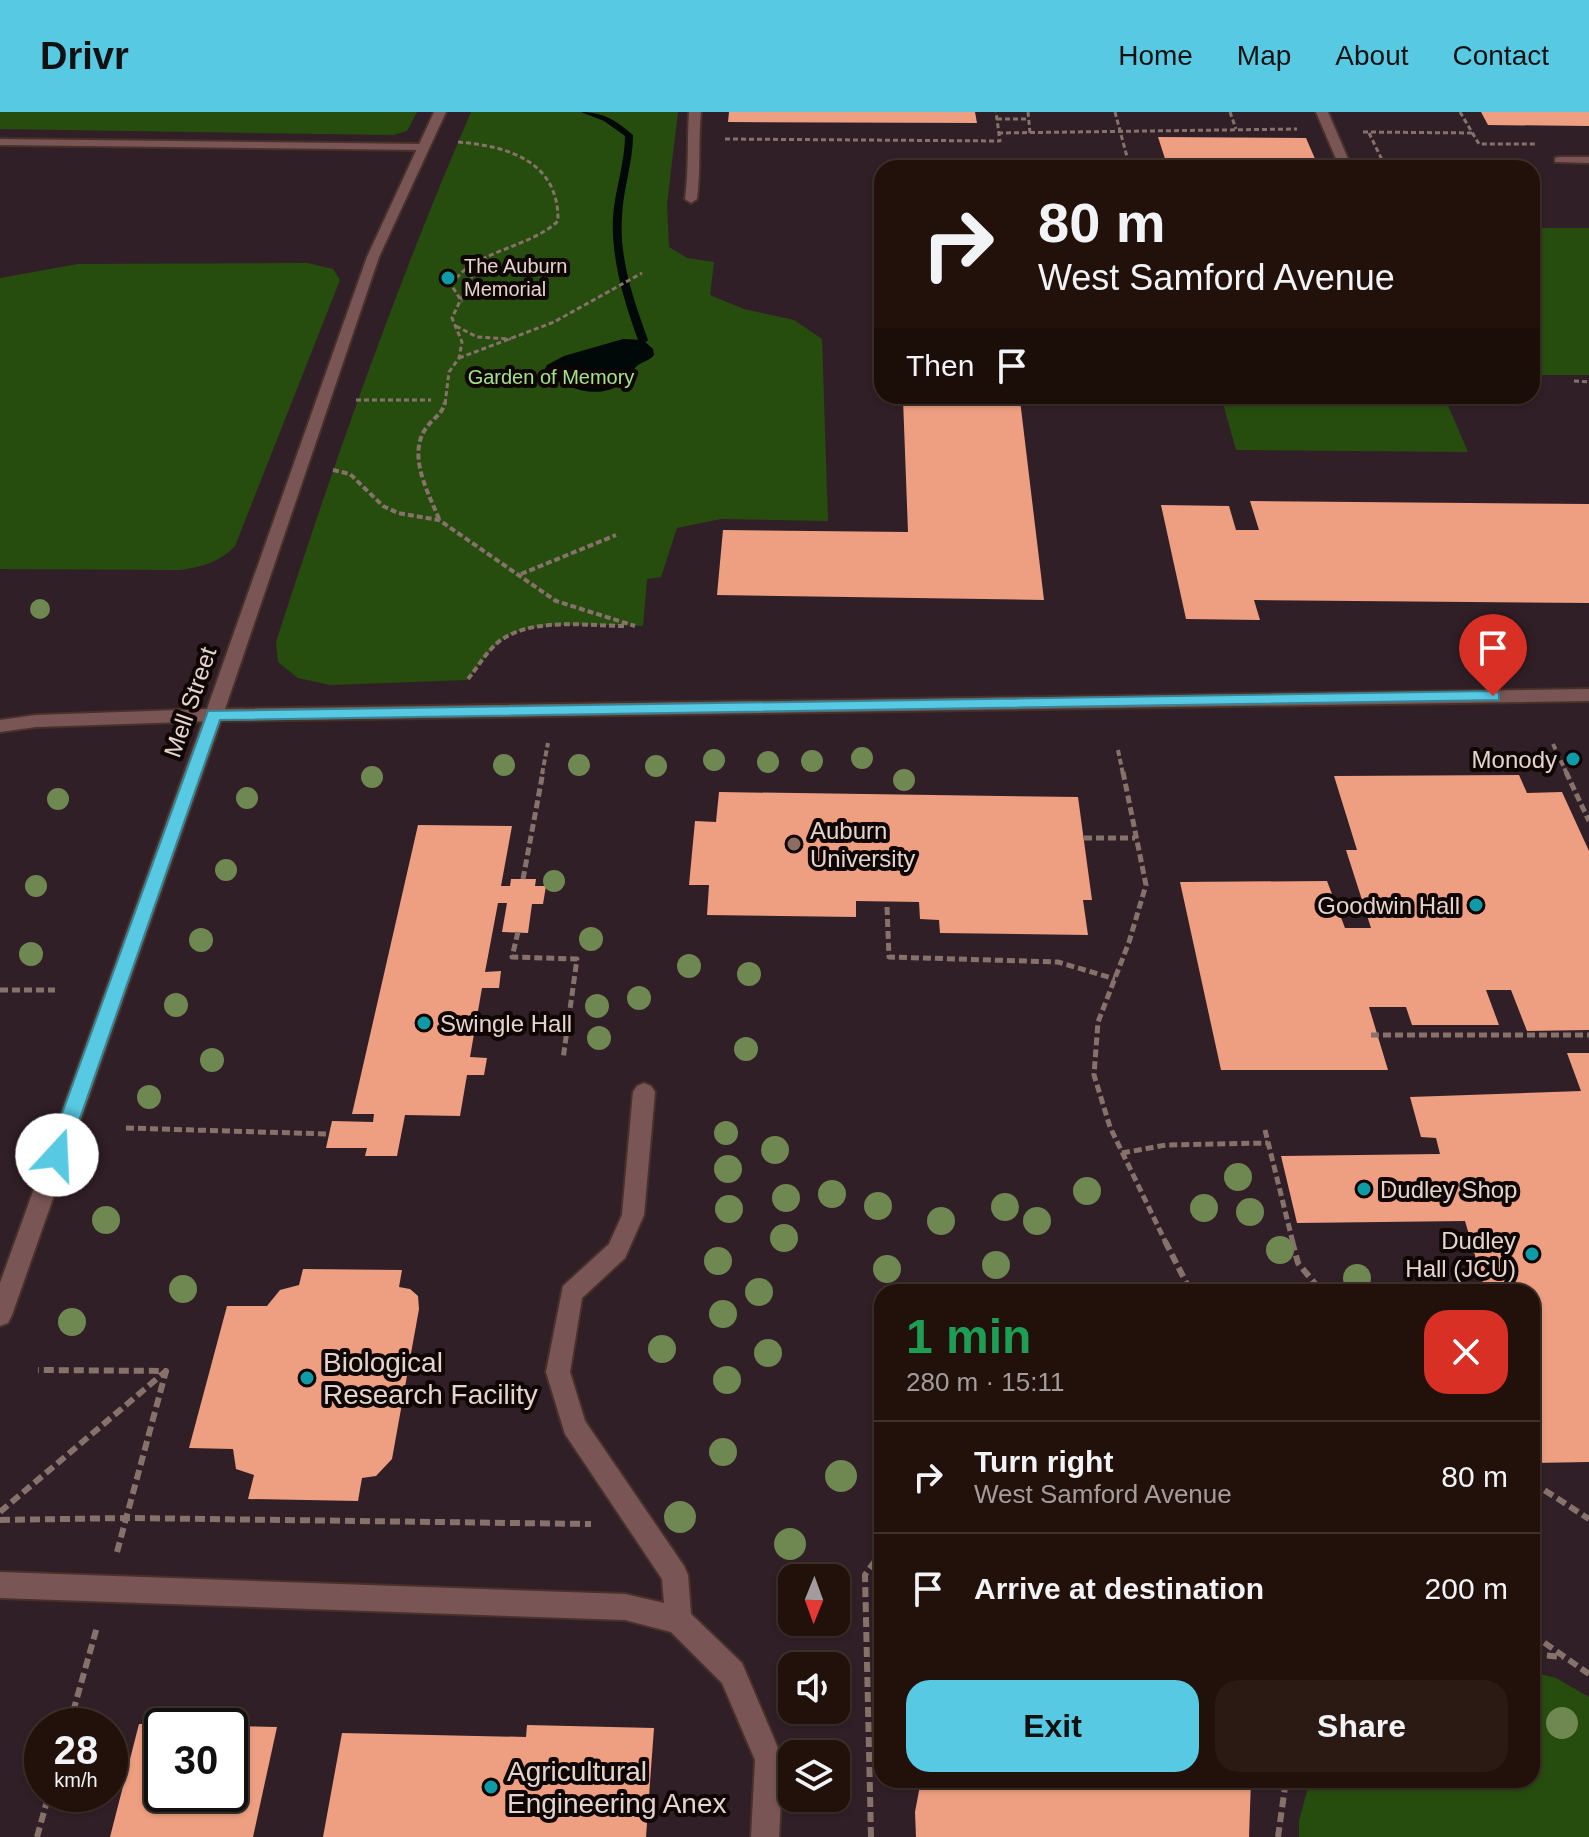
<!DOCTYPE html>
<meta charset="utf-8">
<style>
body{margin:0;font-family:Arial,sans-serif;background:#2a1a13;color:#f1f3f6;height:100vh;display:flex;flex-direction:column;font-size:30px;white-space:nowrap}
*{box-sizing:border-box;margin:0}
p{font-size:26px;color:#a29d9c}
.icon{flex:none;width:44px;height:44px;fill:none;stroke:currentColor;stroke-width:2;stroke-linecap:round;stroke-linejoin:round}
.map{position:relative;flex:1;overflow:hidden}
.sheet{position:absolute;left:874px;top:1172px;width:666px;height:504px;display:flex;flex-direction:column;background:#22110a;border-radius:24px;box-shadow:0 2px 6px #0004,0 0 0 2px #3f312b}
.sheet>*{flex:none}
.top-card{position:absolute;left:874px;top:48px;width:666px;height:244px;border-radius:24px;box-shadow:0 2px 6px #0004,0 0 0 2px #3f312b;background:#22110a;color:#f1f3f6;overflow:hidden}
.needle{width:52px;rotate:181deg}
.fabs{position:absolute;left:778px;top:1452px;display:grid;gap:16px}
.fabs a{display:grid;place-items:center;width:72px;height:72px;border-radius:16px;background:#22110a;box-shadow:0 2px 6px #0004,0 0 0 2px #3f312b;font-size:40px}
.speed{position:absolute;left:24px;top:1596px;display:flex;gap:16px;font-size:40px;font-weight:700;text-align:center}
.speed>*{display:grid;place-content:center;width:104px;height:104px;border-radius:50%;background:#22110a;box-shadow:0 2px 6px #0004,0 0 0 2px #3f312b;line-height:1}
.speed small{font-size:20px;font-weight:400}
.speed .limit{border:4px solid #111;border-radius:12px;background:#fff;color:#111}
.pin{position:absolute;display:grid;place-items:center;width:68px;height:68px;color:#fff;margin:-82px -34px;border-radius:50% 50% 50% 0;rotate:-45deg;box-shadow:0 0 8px #0007}
.pin .icon{rotate:45deg}
.me{position:absolute;width:88px;margin:-44px;rotate:20deg;stroke-linejoin:round;filter:drop-shadow(0 0 6px #0008)}
.turn{display:flex;align-items:center;gap:28px;height:168px;padding:0 32px;font-size:36px}
.turn .icon{width:104px;height:104px;stroke-width:2.5}
.turn b{display:block;font-size:56px;line-height:68px}
.then{display:flex;align-items:center;height:76px;padding:0 32px;background:#0003;gap:16px;font-size:30px}
.round{display:grid;place-items:center;flex:none;width:84px;height:84px;border-radius:24px;background:#2a1a13}
.summary{display:flex;align-items:center;justify-content:space-between;height:136px;padding:0 32px}
h1{font-size:48px;font-weight:600;line-height:60px;color:#1e9e55}
.action{display:flex;gap:16px;margin-top:auto;padding:16px 32px}
.action a{flex:1;height:92px;border-radius:24px;background:#58c9e3;color:#111;font-size:32px;font-weight:600;line-height:92px;text-align:center}
.action a+a{background:#2a1a13;color:#f1f3f6}
ul{padding:0;list-style:none}
li{display:flex;align-items:center;gap:24px;height:112px;padding:0 32px;border-top:2px solid #3f312b}
li div{flex:1}
li b{display:block;font-size:30px}
li em{font-style:normal}
header{display:flex;align-items:center;gap:48px;box-sizing:border-box;height:112px;padding:0 40px;background:#58c9e3;color:#111}
header strong{font-size:38px}
nav{display:flex;gap:44px;margin-inline-start:auto;font-size:28px}
.map>svg:first-child{display:block}
</style>
<header>
<strong>Drivr</strong>
<nav><a>Home</a><a>Map</a><a>About</a><a>Contact</a></nav>
</header>
<div class="map">
<svg width="1589" height="1725" viewBox="0 0 1589 1725">
<rect width="100%" height="100%" fill="#2e170e"/>
<!-- education -->
<path fill="#311f27" fill-rule="evenodd" d="M0,0h1589v1725h-1589zM882,56h650v228h-650zM882,1180h650v488h-650zM792,1466h44v44h-44zM792,1554h44v44h-44zM42,1614h68v68h-68zM162,1614h68v68h-68zM792,1642h44v44h-44z"/>
<!-- green -->
<g fill="#274d0e">
<path d="M0,0h417l-10,19 -14,4 -393,-6z"/>
<path d="M471,0h207l-11,92 2,43 18,11 27,4 -4,33 34,14 50,11 28,19 6,182 -107,-2 -44,9 -16,49 -14,2 -4,47c-37,0 -92,-5 -126,6 -21,7 -36,32 -50,48l-137,5 -32,-7 -20,-16 -2,-20c58,-180 120,-356 195,-530z"/>
<rect x="1532" y="116" width="57" height="147"/>
<path d="M307,151l26,6 7,11 -105,266c-15,16 -34,21 -55,24l-180,-1v-291l78,-14z"/>
<path d="M1221,284h223l24,56 -232,-2z"/>
<path d="M1532,1560l24,6 33,19v140h-290v-16l11,-41h222z"/>
</g>
<!-- water -->
<path fill="#000808" d="M623,227l20,1 10,9 1,6c-5,6 -10,6 -16,10 -6,5 -10,14 -17,19 -25,17 -56,3 -78,-11l4,-8 17,-9z"/>
<g fill="none" stroke-linecap="round" stroke-linejoin="round">
<!-- stream -->
<path fill="#000808" fill-rule="evenodd" d="M581,0c22,0 36,9 52,23 0,28 -10,54 -11,82 -3,42 12,84 26,123l-2,2 -8,-2c-14,-39 -27,-81 -25,-123 2,-28 12,-54 12,-81l-21,-15z"/>
</g>
<!-- building -->
<g fill="#ee9f81">
<path d="M729,0h246l2,11 -249,-1z"/>
<path d="M1481,0h108v14l-101,-1z"/>
<path d="M1158,25l148,1 13,30h-151z"/>
<path d="M903,287l117,1 24,200 -327,-5 6,-65 185,2z"/>
<path d="M1250,389l339,3v99l-335,-3 6,20 -74,-1 -25,-114 68,1 7,24h23z"/>
<path d="M1519,663l8,18 35,-1 27,59v179l-62,1 -16,-41h-25l13,35h-87l-6,-18h-37l19,63h-167l-41,-188 147,-1 18,47h26l-25,-78h11l-23,-74z"/>
<path d="M719,680l359,5 14,103h-9l5,35 -148,-2 -1,-13 -19,-1 -1,-17 -63,-1v16l-149,-2 2,-30h-20l6,-64 21,1z"/>
<path d="M418,713l94,1 -11,60h9l1,-7h25l-1,7h11l-3,18h-11l-4,29 -26,-1 5,-29h-9l-13,69 16,-1 -2,17h-17l-12,69 17,1 -3,17h-17l-7,41 -55,-1 -8,41h-32l2,-8h-41l6,-27 41,1 1,-8h-22z"/>
<path d="M1567,941h22v409l-57,1v-171h-61l-1,-3 14,-3 -19,-65 -168,2 -16,-67 159,-2 -4,-16 -15,-1 -11,-40 171,-6z"/>
<path d="M303,1157l99,1 -3,17 11,2 8,7 1,13 -27,150 -16,17 -14,2 -4,23 -110,-2 6,-24 -18,-6 -3,-20 -44,-1 38,-142h40l13,-16 19,-5z"/>
<path d="M139,1612h23v70h68v-68l47,1 -24,110h-143z"/>
<path d="M527,1613l127,3 -8,109h-323l19,-104 184,4z"/>
<path d="M921,1668h330l-2,57h-333l-1,-25z"/>
</g>
<g fill="none" stroke-linecap="round" stroke-linejoin="round">
<!-- service casing -->
<g stroke="#483129" stroke-width="4">
<g id="service">
<path d="M689,0h12c-3,30 0,57 -4,87l-6,4 -6,-4c4,-30 2,-57 4,-87z"/>
<path d="M1316,0h12l24,56h-12z"/>
<path d="M1559,45h30v6l-34,-1v-4z"/>
<path d="M644,971l7,3 4,6 -11,123 -19,43 -43,40 -12,74 15,49 99,145 4,9 3,39 51,49 41,97 -4,77h-28l4,-77 -33,-77 -51,-51 -46,-12 -625,-22v-26l625,22 39,9 -2,-24 -97,-145 -19,-62 17,-86 46,-42 13,-29 11,-123 4,-6z"/>
</g>
</g>
<!-- minor casing -->
<g stroke="#483129" stroke-width="4">
<g id="minor">
<path d="M0,27l422,5 6,3 -6,3 -422,-5z"/>
<path d="M214,597l9,6 -211,600 -4,8 -8,3v-43l205,-568z"/>
</g>
</g>
<!-- tertiary casing -->
<g stroke="#483129" stroke-width="4">
<path id="tertiary" d="M434,0h12l-67,145 -154,452 1364,-20v12l-1375,20 -178,6 -36,5v-12l36,-5 171,-6 160,-452z"/>
</g>
<!-- path-far3 -->
<g stroke="#87726b" stroke-width="3" stroke-dasharray="5 3" stroke-linecap="butt">
<path d="M1028,0l2,21"/>
<path d="M1115,0l15,56"/>
<path d="M1230,0l6,17"/>
<path d="M1460,0l19,32h57"/>
<path d="M997,7h32"/>
<path d="M1363,20l110,1"/>
<path d="M998,21l299,-4"/>
<path d="M1369,21l17,35"/>
<path d="M725,27l275,2 -4,-29"/>
<path d="M458,30c51,4 101,20 100,79 -29,28 -91,31 -106,65l10,16"/>
<path d="M456,214l21,11 34,2"/>
<path d="M459,246l95,-36 88,-49"/>
<path d="M1574,269l15,1"/>
<path d="M356,288h75"/>
<path d="M445,292l4,-32 10,-14 3,-16 -10,-24 28,-59"/>
</g>
<!-- path-far2 -->
<g stroke="#87726b" stroke-width="4" stroke-dasharray="6 3" stroke-linecap="butt">
<path d="M333,358l17,4 33,32 15,7 41,7 117,81 79,25"/>
<path d="M439,407c-11,-27 -32,-64 -13,-91 7,-10 17,-14 19,-26"/>
<path d="M521,462l95,-39"/>
<path d="M468,567c9,-11 17,-25 28,-35 32,-28 91,-18 130,-18"/>
<path d="M1553,632l14,30"/>
<path d="M1118,638l5,24"/>
<path d="M542,662l6,-31"/>
</g>
<!-- path-far1 -->
<g stroke="#87726b" stroke-width="5" stroke-dasharray="8 4" stroke-linecap="butt">
<path d="M1123,660l23,113 -17,57 -31,80 -4,53 16,52 56,116"/>
<path d="M1566,660l23,49"/>
<path d="M1084,726h51"/>
<path d="M523,767l20,-107"/>
<path d="M887,795l2,50 169,5 57,17"/>
<path d="M518,820l-6,25 65,2 -14,100"/>
<path d="M0,878h55"/>
<path d="M1371,923h218"/>
<path d="M126,1016l203,6"/>
<path d="M1265,1018l28,113"/>
<path d="M1122,1041l44,-8 102,-2"/>
</g>
<!-- path -->
<g stroke="#87726b" stroke-width="6" stroke-dasharray="10 5" stroke-linecap="butt">
<path d="M1165,1129l26,51"/>
<path d="M1292,1129l6,22 24,29"/>
<path d="M1532,1370l57,37"/>
<path d="M0,1400l166,-141 -128,-1"/>
<path d="M0,1408l128,-2 463,6"/>
<path d="M117,1440l49,-181"/>
<path d="M1532,1522l57,40"/>
<path d="M1532,1542l31,3"/>
<path d="M69,1614l28,-99"/>
<path d="M37,1725l12,-43"/>
<path d="M871,1725l-6,-262 17,-24"/>
<path d="M1278,1725l8,-57"/>
</g>
<!-- service -->
<use href="#service" fill="#795655" fill-rule="evenodd"/>
<!-- minor -->
<use href="#minor" fill="#795655" fill-rule="evenodd"/>
<!-- tertiary -->
<use href="#tertiary" fill="#795655" fill-rule="evenodd"/>
</g>
<!-- trees -->
<g fill="#6f8751">
<circle cx="40" cy="497" r="10"/>
<circle cx="862" cy="646" r="11"/>
<circle cx="714" cy="648" r="11"/>
<circle cx="812" cy="649" r="11"/>
<circle cx="768" cy="650" r="11"/>
<circle cx="504" cy="653" r="11"/>
<circle cx="579" cy="653" r="11"/>
<circle cx="656" cy="654" r="11"/>
<circle cx="372" cy="665" r="11"/>
<circle cx="904" cy="668" r="11"/>
<circle cx="247" cy="686" r="11"/>
<circle cx="58" cy="687" r="11"/>
<circle cx="226" cy="758" r="11"/>
<circle cx="554" cy="769" r="11"/>
<circle cx="36" cy="774" r="11"/>
<circle cx="591" cy="827" r="12"/>
<circle cx="201" cy="828" r="12"/>
<circle cx="31" cy="842" r="12"/>
<circle cx="689" cy="854" r="12"/>
<circle cx="749" cy="862" r="12"/>
<circle cx="639" cy="886" r="12"/>
<circle cx="176" cy="893" r="12"/>
<circle cx="597" cy="894" r="12"/>
<circle cx="599" cy="926" r="12"/>
<circle cx="746" cy="937" r="12"/>
<circle cx="212" cy="948" r="12"/>
<circle cx="149" cy="985" r="12"/>
<circle cx="726" cy="1021" r="12"/>
<circle cx="775" cy="1038" r="14"/>
<circle cx="728" cy="1057" r="14"/>
<circle cx="1238" cy="1065" r="14"/>
<circle cx="1087" cy="1079" r="14"/>
<circle cx="832" cy="1082" r="14"/>
<circle cx="786" cy="1086" r="14"/>
<circle cx="878" cy="1094" r="14"/>
<circle cx="1005" cy="1095" r="14"/>
<circle cx="1204" cy="1096" r="14"/>
<circle cx="729" cy="1097" r="14"/>
<circle cx="1250" cy="1100" r="14"/>
<circle cx="106" cy="1108" r="14"/>
<circle cx="941" cy="1109" r="14"/>
<circle cx="1037" cy="1109" r="14"/>
<circle cx="784" cy="1126" r="14"/>
<circle cx="1280" cy="1138" r="14"/>
<circle cx="718" cy="1149" r="14"/>
<circle cx="996" cy="1153" r="14"/>
<circle cx="887" cy="1157" r="14"/>
<circle cx="1357" cy="1166" r="14"/>
<circle cx="183" cy="1177" r="14"/>
<circle cx="759" cy="1180" r="14"/>
<circle cx="723" cy="1202" r="14"/>
<circle cx="72" cy="1210" r="14"/>
<circle cx="662" cy="1237" r="14"/>
<circle cx="768" cy="1241" r="14"/>
<circle cx="727" cy="1268" r="14"/>
<circle cx="723" cy="1340" r="14"/>
<circle cx="841" cy="1364" r="16"/>
<circle cx="680" cy="1405" r="16"/>
<circle cx="790" cy="1432" r="16"/>
<circle cx="1562" cy="1611" r="16"/>
</g>
<!-- route -->
<path fill="#58c9e3" stroke="#398394" stroke-width="2" d="M1493,579l6,2v7l-1279,20 -153,435 -3,6 -7,3 -7,-3 -3,-6 161,-444z"/>
<!-- markers -->
<g fill="#0f9aa8" stroke="#0f0603" stroke-width="3">
<circle cx="448" cy="166" r="8"/>
<circle cx="1573" cy="647" r="8"/>
<circle cx="1476" cy="793" r="8"/>
<circle cx="424" cy="911" r="8"/>
<circle cx="1364" cy="1077" r="8"/>
<circle cx="1532" cy="1142" r="8"/>
<circle cx="307" cy="1266" r="8"/>
<circle cx="491" cy="1675" r="8"/>
</g>
<circle fill="#8d6e63" stroke="#0f0603" stroke-width="3" cx="794" cy="732" r="8"/>
<g text-anchor="middle" dominant-baseline="central" stroke-width="8" stroke-linejoin="round" paint-order="stroke">
<!-- far-poi labels -->
<g font-size="20" fill="#e5d4ce" stroke="#0f0603" text-anchor="start">
<text x="464" y="154">The Auburn<tspan x="464" dy="23">Memorial</tspan></text>
</g>
<!-- far-park labels -->
<g font-size="20" fill="#a5e288" stroke="#0f0603">
<text x="551" y="265">Garden of Memory</text>
</g>
<!-- street labels -->
<g font-size="24" fill="#e5d4ce" stroke="#0f0603">
<text transform="translate(190 590) rotate(-71)">Mell Street</text>
</g>
<!-- poi labels -->
<g font-size="24" fill="#e5d4ce" stroke="#0f0603" text-anchor="end">
<text x="1557" y="647">Monody</text>
<text x="810" y="718" text-anchor="start">Auburn<tspan x="810" dy="28">University</tspan></text>
<text x="1460" y="793">Goodwin Hall</text>
<text x="440" y="911" text-anchor="start">Swingle Hall</text>
<text x="1380" y="1077" text-anchor="start">Dudley Shop</text>
<text x="1516" y="1128">Dudley<tspan x="1516" dy="28">Hall (JCU)</tspan></text>
</g>
<!-- near-poi labels -->
<g font-size="28" fill="#e5d4ce" stroke="#0f0603" text-anchor="start">
<text x="323" y="1250">Biological<tspan x="323" dy="32">Research Facility</tspan></text>
<text x="507" y="1659">Agricultural<tspan x="507" dy="32">Engineering Anex</tspan></text>
</g>
</g>
</svg>
<div class="fabs">
<a><svg class="needle" viewBox="-14 -14 28 28"><path d="M0-13l5 13h-10z" fill="#e53935"/><path d="M0 13l5-13h-10z" fill="#a29d9c"/></svg></a>
<a><svg class="icon" aria-label="sound" viewBox="0 0 24 24"><path d="M4 9h4l5-4v14l-5-4H4zM17 9q2 3 0 6"/></svg></a>
<a><svg class="icon" aria-label="layers" viewBox="0 0 24 24"><path d="M12 4l9 5-9 5-9-5zM3 14l9 5 9-5"/></svg></a>
</div>
<div class="speed"><div>28<small>km/h</small></div><div class="limit">30</div></div>
<div class="pin" style="left:1493px;top:584px;background:#d93025"><svg class="icon" aria-label="arrive" viewBox="0 0 24 24"><path d="M6 21V4h12l-3 4 3 4H6"/></svg></div>
<svg class="me" style="left:57px;top:1043px" viewBox="-20 -20 40 40"><circle r="19" fill="#fff"/><path d="M0-13L10 11 0 6-10 11z" fill="#58c9e3"/></svg>
<div class="top-card">
<div class="turn"><svg class="icon" aria-label="right" viewBox="0 0 24 24"><path d="M7 20v-9h11M14 6l5 5-5 5"/></svg><div><b>80 m</b>West Samford Avenue</div></div>
<div class="then">Then<svg class="icon" aria-label="arrive" viewBox="0 0 24 24"><path d="M6 21V4h12l-3 4 3 4H6"/></svg></div>
</div>
<section class="sheet">
<div class="summary"><div><h1>1 min</h1><p>280 m · 15:11</p></div><a class="round" style="background:#d93025;color:#fff"><svg class="icon" aria-label="close" viewBox="0 0 24 24"><path d="M6 6l12 12M18 6L6 18"/></svg></a></div>
<ul>
<li><svg class="icon" aria-label="right" viewBox="0 0 24 24"><path d="M7 20v-9h11M14 6l5 5-5 5"/></svg><div><b>Turn right</b><p>West Samford Avenue</p></div><em>80 m</em></li>
<li><svg class="icon" aria-label="arrive" viewBox="0 0 24 24"><path d="M6 21V4h12l-3 4 3 4H6"/></svg><div><b>Arrive at destination</b></div><em>200 m</em></li>
</ul>
<div class="action"><a>Exit</a><a>Share</a></div>
</section>
</div>
